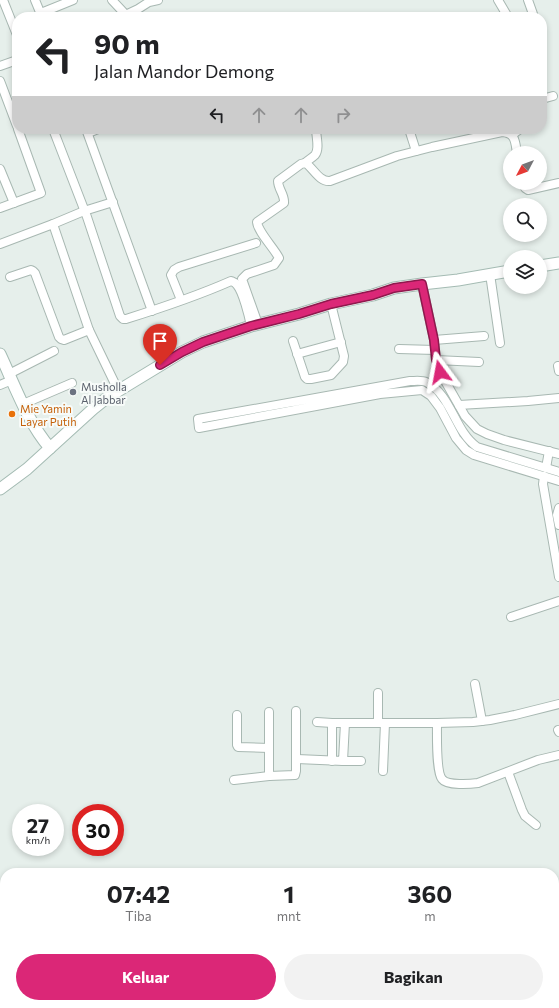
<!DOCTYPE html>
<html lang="id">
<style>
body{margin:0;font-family:Commissioner,sans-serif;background:#f2f2f2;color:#202124;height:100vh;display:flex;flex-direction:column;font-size:15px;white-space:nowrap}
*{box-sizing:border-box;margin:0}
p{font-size:13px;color:#757577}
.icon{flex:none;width:22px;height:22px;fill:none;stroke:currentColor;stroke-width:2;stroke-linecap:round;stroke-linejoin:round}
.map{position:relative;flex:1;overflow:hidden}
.drawer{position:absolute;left:0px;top:868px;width:559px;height:140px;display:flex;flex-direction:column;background:#fff;border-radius:16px 16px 0 0;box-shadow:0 2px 6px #0003}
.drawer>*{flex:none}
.top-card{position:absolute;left:12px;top:12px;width:535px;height:122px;border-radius:16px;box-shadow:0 2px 6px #0003;background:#fff;color:#202124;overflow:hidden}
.needle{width:26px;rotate:229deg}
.buttons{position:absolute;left:503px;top:146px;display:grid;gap:8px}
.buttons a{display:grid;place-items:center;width:44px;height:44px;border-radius:50%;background:#fff;box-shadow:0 2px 6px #0003;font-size:20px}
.speed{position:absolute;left:12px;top:804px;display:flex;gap:8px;font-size:20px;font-weight:700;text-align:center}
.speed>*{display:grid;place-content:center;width:52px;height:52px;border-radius:50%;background:#fff;box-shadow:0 2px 6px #0003;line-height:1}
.speed small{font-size:10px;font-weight:400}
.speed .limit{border:6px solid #d22;background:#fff;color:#111}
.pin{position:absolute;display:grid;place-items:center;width:34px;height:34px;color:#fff;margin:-41px -17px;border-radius:50% 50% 50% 0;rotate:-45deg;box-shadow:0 0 4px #0007}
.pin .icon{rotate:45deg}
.me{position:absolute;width:44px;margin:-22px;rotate:347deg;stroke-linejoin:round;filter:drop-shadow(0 0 3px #0008)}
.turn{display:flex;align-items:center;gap:14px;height:84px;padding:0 16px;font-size:18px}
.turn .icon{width:52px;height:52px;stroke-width:2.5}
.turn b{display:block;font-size:28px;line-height:34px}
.lanes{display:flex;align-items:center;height:38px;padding:0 16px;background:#0003;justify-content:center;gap:20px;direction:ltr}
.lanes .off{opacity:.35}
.eta{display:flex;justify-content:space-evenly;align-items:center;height:68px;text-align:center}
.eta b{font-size:24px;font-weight:700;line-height:28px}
.cta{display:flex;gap:8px;margin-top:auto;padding:8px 16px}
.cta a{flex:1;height:46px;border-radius:24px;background:#db2777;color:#fff;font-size:16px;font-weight:700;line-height:46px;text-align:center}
.cta a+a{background:#f2f2f2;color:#202124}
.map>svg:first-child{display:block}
</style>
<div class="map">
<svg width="559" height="1008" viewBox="0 0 559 1008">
<rect width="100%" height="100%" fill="#e6efeb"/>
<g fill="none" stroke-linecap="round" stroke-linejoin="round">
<!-- stream -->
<path stroke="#8ec9d4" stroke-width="2" d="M0,902l5,-1"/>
<!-- minor casing -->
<g stroke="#a8b8b2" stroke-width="10">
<g id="minor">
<path d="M3,0l14,35"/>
<path d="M35,0l7,17"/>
<path d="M112,0l14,15"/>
<path d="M498,0l10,17"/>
<path d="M528,0l5,14"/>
<path d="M41,13l32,-13"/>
<path d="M121,17l17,-8 11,-7 9,-2"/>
<path d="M0,66l17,-6"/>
<path d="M0,81l17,45"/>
<path d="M542,99l11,-3"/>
<path d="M53,129l34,88 33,99 3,3h3c35,-11 71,-23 105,-38 3,1 4,1 6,4 6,7 12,31 14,41"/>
<path d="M86,129l66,182"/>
<path d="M409,129l7,22"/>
<path d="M88,133l10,-4"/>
<path d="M512,135l8,-6"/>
<path d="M305,163c3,-3 7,-5 10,-8 5,-6 1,-19 1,-26"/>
<path d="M0,169l14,34"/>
<path d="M523,183l2,5 3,2 31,-7"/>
<path d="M0,208l41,-15 -23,-64"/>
<path d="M53,224l36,106 29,60"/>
<path d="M0,244l53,-20 31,-13 29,-9"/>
<path d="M490,274l10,69"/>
<path d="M10,277l21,-7 2,1 2,2 24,64 2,2 3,1 25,-10"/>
<path d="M422,284l12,56 2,20 4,12 25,44 12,13 10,5 17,6 55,14"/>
<path d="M181,300l-10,-25 3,-5 5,-3 77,-24"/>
<path d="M258,324l-16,-45 5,-5 27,-9 5,-7c-5,-10 -21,-26 -22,-36l27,-19c1,-8 -6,-14 -6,-22l23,-17 4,-1 2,1c7,6 13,18 23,17l67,-25 35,-9 70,-15c14,1 13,10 15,21"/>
<path d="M434,340l50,-4"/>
<path d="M293,341l12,36 2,2h4l20,-4 12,-13 1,-6 -13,-52"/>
<path d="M399,349l36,1"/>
<path d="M297,354l44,-12"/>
<path d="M436,360l43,2"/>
<path d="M558,366l1,5"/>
<path d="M9,374l45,-23"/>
<path d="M0,385l12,-5"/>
<path d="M23,404l49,-21"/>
<path d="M459,405l69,-4 31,-3"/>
<path d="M546,468l3,-17"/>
<path d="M559,472l-82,-25c-23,-16 -25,-52 -51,-65 -4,-2 -11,-1 -16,-1l-212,38 1,9 181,-34 42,-4 9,6 9,12 16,30 10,12 8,5 85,26"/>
<path d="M544,476l-1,8 16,93"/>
<path d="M559,508l-2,7 2,10"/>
<path d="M511,617l48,-16"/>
<path d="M475,684l7,37"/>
<path d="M237,715v30l1,2 31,1"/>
<path d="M317,722l15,1"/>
<path d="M378,723v-30"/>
<path d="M437,723c0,11 -1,49 5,56 5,7 29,5 36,4l60,-23 21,-5"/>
<path d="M558,730l1,2"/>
<path d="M297,759l46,2 2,-38"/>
<path d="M332,761v-38h105l36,-1 17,-2 25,-5 44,-11"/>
<path d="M343,761h18"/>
<path d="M383,771l2,-48"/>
<path d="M508,772l14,38 3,6 11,9"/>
<path d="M269,776v-64"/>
<path d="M234,780l35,-4 26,-1 1,-4v-60"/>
<path d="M240,1003l12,5"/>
<path d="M183,1008l22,-5"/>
</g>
</g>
<!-- secondary casing -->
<g stroke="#a4bbb3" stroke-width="13">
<g id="secondary">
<path d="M540,266l19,-3"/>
<path d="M0,354c14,30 28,69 50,94"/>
<path d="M0,489l27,-20 66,-60 15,-12 74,-45 21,-10 48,-16 48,-12 32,-10 42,-9 21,-7 28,-4 36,-4 52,-9"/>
</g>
</g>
<!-- minor -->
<use href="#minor" stroke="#fff" stroke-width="8"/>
<!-- secondary -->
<use href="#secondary" stroke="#fff" stroke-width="11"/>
</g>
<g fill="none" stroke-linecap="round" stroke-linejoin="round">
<!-- route casing -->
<g stroke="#8e194d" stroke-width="10">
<path id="route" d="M160,365l22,-13 21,-10 48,-16 48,-12 32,-10 42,-9 21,-7 28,-4 12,56 2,20 4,12"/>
</g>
<!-- route -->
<use href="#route" stroke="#db2777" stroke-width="7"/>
</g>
<!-- markers -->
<circle fill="#6b7280" stroke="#f7fbf9" stroke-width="1.5" cx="73" cy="392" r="4"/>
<circle fill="#e8710a" stroke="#f7fbf9" stroke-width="1.5" cx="12" cy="414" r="4"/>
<g text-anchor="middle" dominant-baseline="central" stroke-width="4" stroke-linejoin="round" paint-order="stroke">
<!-- worship labels -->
<g font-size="11" fill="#5b616d" stroke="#f7fbf9" text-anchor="start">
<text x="81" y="386">Musholla<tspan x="81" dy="13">Al Jabbar</tspan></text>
</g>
<!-- food labels -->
<g font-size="11" fill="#c56008" stroke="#f7fbf9" text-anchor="start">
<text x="20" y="408">Mie Yamin<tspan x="20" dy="13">Layar Putih</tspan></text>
</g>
</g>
</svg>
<div class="buttons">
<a><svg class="needle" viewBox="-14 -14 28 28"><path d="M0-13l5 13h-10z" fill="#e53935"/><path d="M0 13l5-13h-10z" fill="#757577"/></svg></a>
<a><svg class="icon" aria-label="search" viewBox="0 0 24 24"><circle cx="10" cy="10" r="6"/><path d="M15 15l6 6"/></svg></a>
<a><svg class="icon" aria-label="layers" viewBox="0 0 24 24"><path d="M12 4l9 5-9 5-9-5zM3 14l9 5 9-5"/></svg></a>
</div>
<div class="speed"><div>27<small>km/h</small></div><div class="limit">30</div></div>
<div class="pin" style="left:160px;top:365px;background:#d93025"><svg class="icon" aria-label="arrive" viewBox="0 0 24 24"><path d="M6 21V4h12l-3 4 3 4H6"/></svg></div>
<svg class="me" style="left:440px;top:372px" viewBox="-20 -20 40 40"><path d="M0-17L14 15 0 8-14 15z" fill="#db2777" stroke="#fff" stroke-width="4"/></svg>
<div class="top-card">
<div class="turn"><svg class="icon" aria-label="left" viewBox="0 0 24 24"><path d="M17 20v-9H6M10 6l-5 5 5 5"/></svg><div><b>90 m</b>Jalan Mandor Demong</div></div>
<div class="lanes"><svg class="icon" aria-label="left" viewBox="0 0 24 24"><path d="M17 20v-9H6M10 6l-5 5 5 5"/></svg><svg class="icon off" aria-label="ahead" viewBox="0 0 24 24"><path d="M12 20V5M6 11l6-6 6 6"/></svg><svg class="icon off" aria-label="ahead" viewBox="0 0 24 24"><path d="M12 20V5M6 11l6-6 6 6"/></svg><svg class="icon off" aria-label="right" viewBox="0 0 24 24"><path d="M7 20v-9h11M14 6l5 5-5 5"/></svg></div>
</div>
<section class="drawer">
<div class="eta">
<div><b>07:42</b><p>Tiba</p></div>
<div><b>1</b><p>mnt</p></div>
<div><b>360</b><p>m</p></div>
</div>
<div class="cta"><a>Keluar</a><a>Bagikan</a></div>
</section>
</div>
